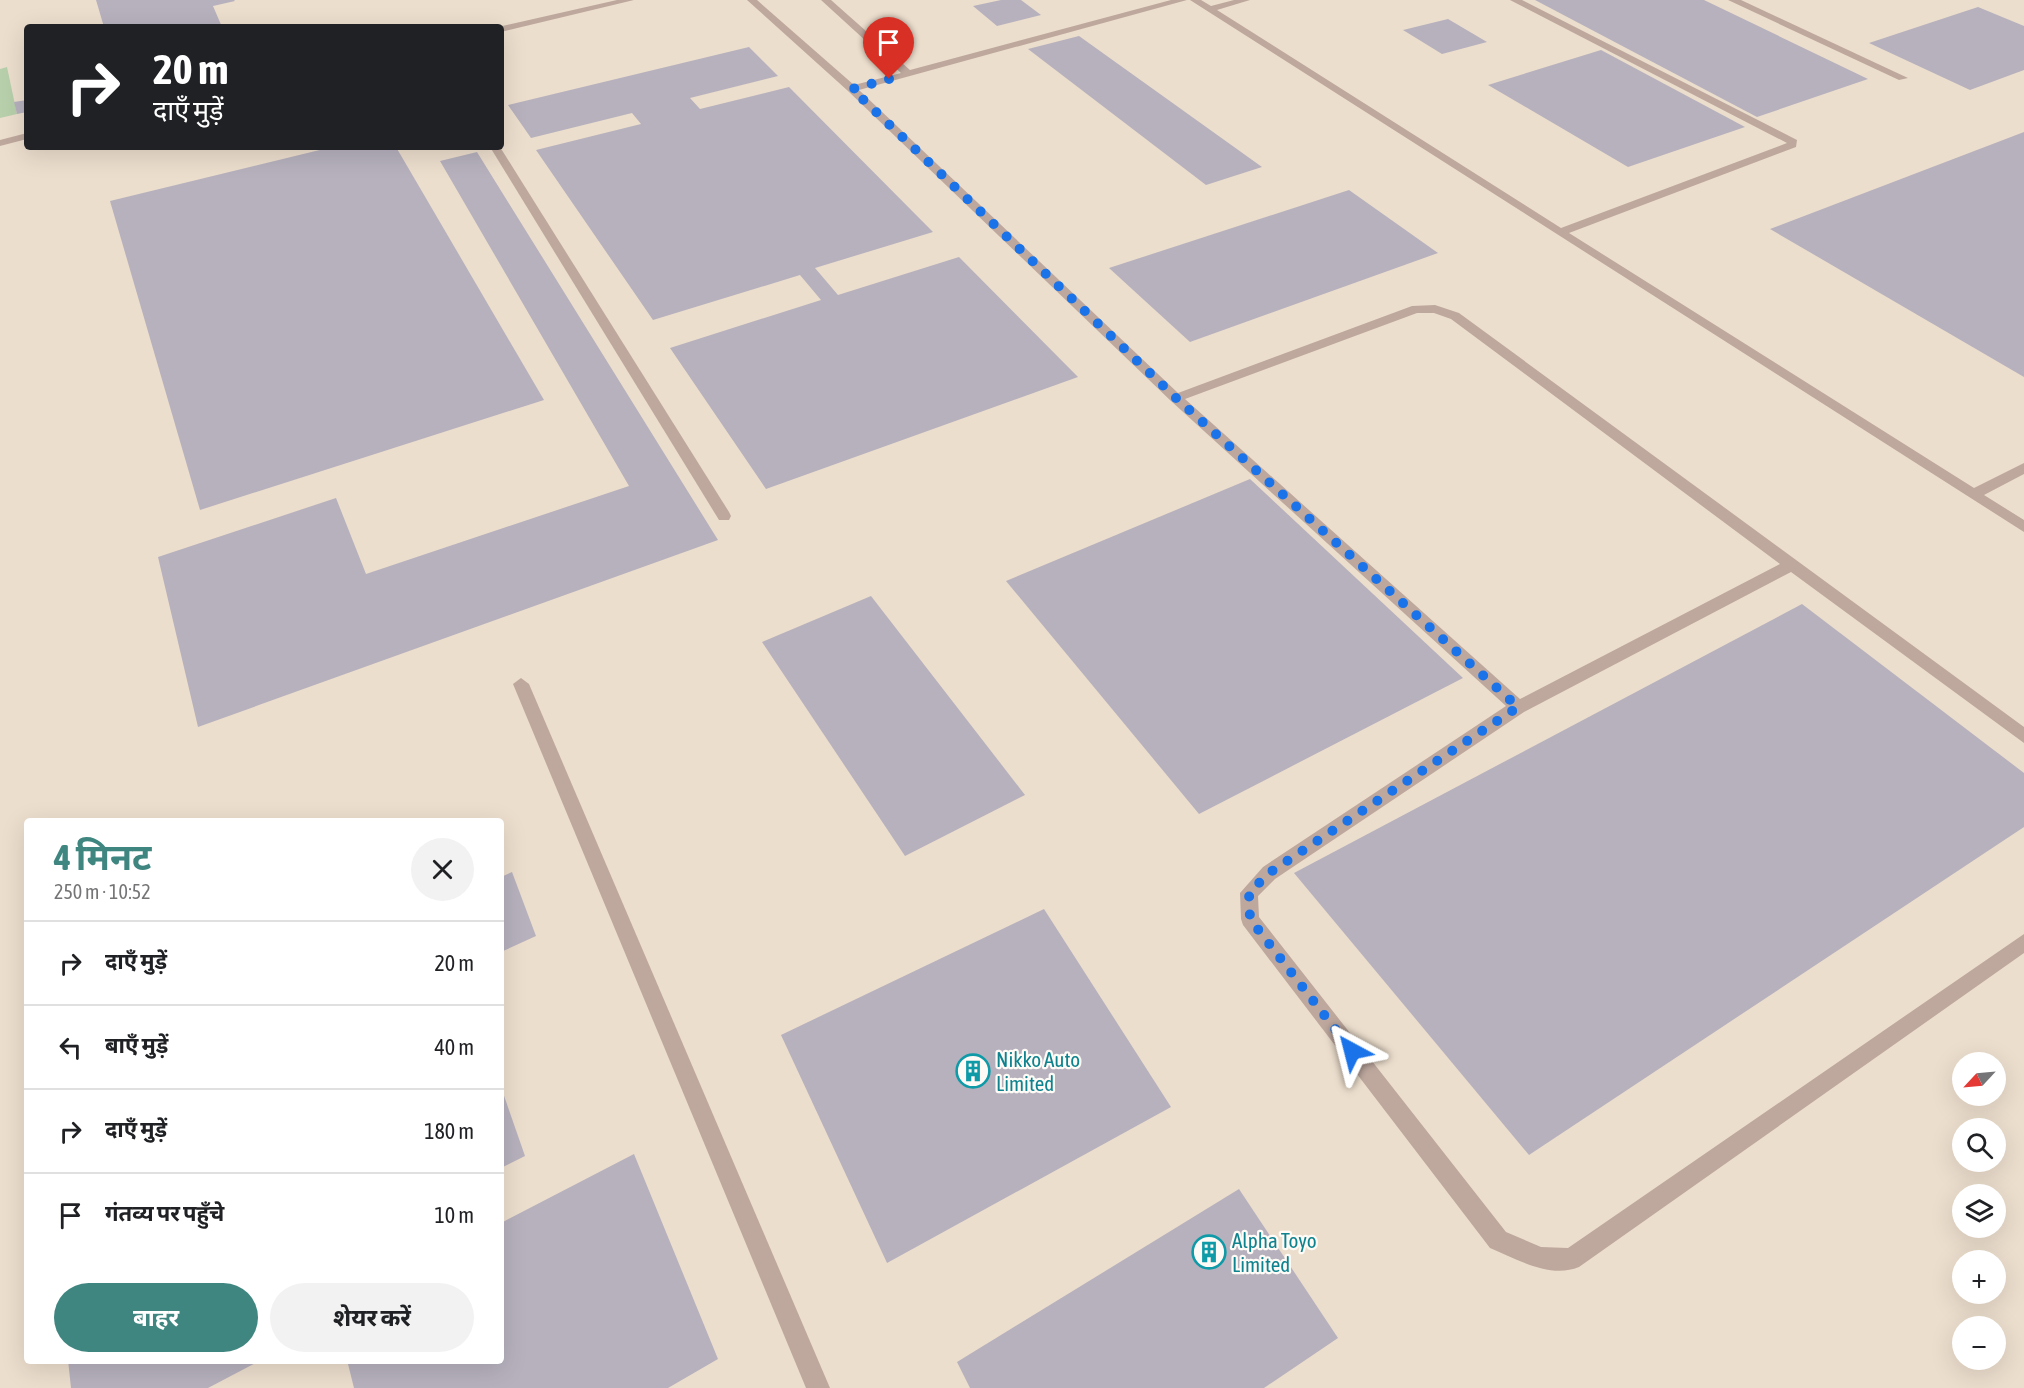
<!DOCTYPE html>
<html lang="hi">
<meta charset="utf-8">
<style>
body{margin:0;font-family:"Asap Condensed","Noto Sans Devanagari",sans-serif;background:#f2f2f2;color:#202124;height:100vh;display:flex;flex-direction:column;font-size:22px;white-space:nowrap}
*{box-sizing:border-box;margin:0}
p{font-size:20px;color:#757577}
.icon{flex:none;width:33px;height:33px;fill:none;stroke:currentColor;stroke-width:2;stroke-linecap:round;stroke-linejoin:round}
.map{position:relative;flex:1;overflow:hidden}
.details{position:absolute;left:24px;top:818px;width:480px;height:546px;display:flex;flex-direction:column;background:#fff;border-radius:6px;box-shadow:0 6px 24px #0002}
.details>*{flex:none}
.hud{position:absolute;left:24px;top:24px;width:480px;height:126px;border-radius:6px;box-shadow:0 6px 24px #0002;background:#202124;color:#fff;overflow:hidden}
.needle{width:39px;rotate:244deg}
.fabs{position:absolute;left:1952px;top:1052px;display:grid;gap:12px}
.fabs a{display:grid;place-items:center;width:54px;height:54px;border-radius:50%;background:#fff;box-shadow:0 6px 24px #0002;font-size:30px}
.pin{position:absolute;display:grid;place-items:center;width:51px;height:51px;color:#fff;margin:-62px -26px;border-radius:50% 50% 50% 0;rotate:-45deg;box-shadow:0 0 6px #0007}
.pin .icon{rotate:45deg}
.me{position:absolute;width:66px;margin:-33px;rotate:322deg;stroke-linejoin:round;filter:drop-shadow(0 0 4px #0008)}
.turn{display:flex;align-items:center;gap:21px;height:126px;padding:0 30px;font-size:27px}
.turn .icon{width:78px;height:78px;stroke-width:2.5}
.turn b{display:block;font-size:42px;line-height:51px}
.round{display:grid;place-items:center;flex:none;width:63px;height:63px;border-radius:32px;background:#f2f2f2}
.overview{display:flex;align-items:center;justify-content:space-between;height:102px;padding:0 30px}
h1{font-size:36px;font-weight:700;line-height:45px;color:#3f8680}
.cta{display:flex;gap:12px;margin-top:auto;padding:12px 30px}
.cta a{flex:1;height:69px;border-radius:36px;background:#3f8680;color:#fff;font-size:24px;font-weight:700;line-height:69px;text-align:center}
.cta a+a{background:#f2f2f2;color:#202124}
ul{padding:0;list-style:none}
li{display:flex;align-items:center;gap:18px;height:84px;padding:0 30px;border-top:2px solid #e0e0e0}
li div{flex:1}
li b{display:block;font-size:22px}
li em{font-style:normal}
.map>svg:first-child{display:block}
</style>
<div class="map">
<svg width="2024" height="1388" viewBox="0 0 2024 1388">
<rect width="100%" height="100%" fill="#f5ece0"/>
<!-- built -->
<path fill="#ecdecd" fill-rule="evenodd" d="M0,0h2024v1388h-2024zM27,27h474v120h-474zM27,820h474v540h-474zM1962,1062h33v33h-33zM1962,1128h33v33h-33zM1962,1194h33v33h-33zM1962,1260h33v33h-33zM1962,1326h33v33h-33z"/>
<!-- green -->
<path fill="#b7cfaa" d="M7,67l10,47 -17,4v-49z"/>
<!-- building -->
<g fill="#b6b1bd">
<path d="M96,0h138l1,1 -22,5 9,21h-118z"/>
<path d="M1001,0h20l20,15 -44,11 -24,-20z"/>
<path d="M1535,0h169l164,79 -111,38z"/>
<path d="M1978,7l46,19v44l-54,20 -101,-47z"/>
<path d="M1448,19l39,23 -45,12 -39,-24z"/>
<path d="M1079,36l183,131 -56,18 -178,-136z"/>
<path d="M749,47l29,29 -88,22 10,11 89,-22 144,145 -118,36 23,27 121,-38 119,120 -312,112 -96,-141 151,-48 -21,-25 -147,45 -117,-170 105,-26 -9,-11 -101,25 -23,-33z"/>
<path d="M1601,50l144,77 -117,40 -140,-82z"/>
<path d="M27,100v12l-10,2 -3,-12z"/>
<path d="M2024,132v245l-254,-148z"/>
<path d="M332,147h64l148,253 -344,110 -90,-309z"/>
<path d="M477,152l241,388 -520,187 -40,-170 178,-59 30,76 263,-88 -189,-325z"/>
<path d="M1349,190l89,63 -248,89 -81,-74z"/>
<path d="M1250,479l213,199 -264,136 -193,-233z"/>
<path d="M871,596l154,199 -120,61 -143,-214z"/>
<path d="M1802,604l222,169v54l-495,328 -235,-282z"/>
<path d="M512,872l24,64 -35,16v-75z"/>
<path d="M1044,909l127,198 -284,156 -106,-228z"/>
<path d="M501,1087l24,69 -24,12z"/>
<path d="M634,1154l84,205 -50,29h-314l-7,-28h154v-137z"/>
<path d="M1239,1189l99,149 -74,50h-294l-13,-26z"/>
<path d="M68,1360h193l-53,28h-137z"/>
</g>
<g fill="none" stroke-linecap="round" stroke-linejoin="round">
<!-- service -->
<g fill="#bea89e" fill-rule="evenodd">
<path d="M617,0h17l-133,32v-5h-3z"/>
<path d="M747,0h10l97,85 47,-12 -80,-73h10l79,70 261,-70h16l-328,90 319,303 234,-87 23,-1 24,8 565,414v16l-233,-171 -267,140 -249,167 -17,17 1,21 247,315 35,15 27,1 456,-314v19l-445,314c-29,12 -62,-8 -89,-19l-247,-323 -2,-6 -1,-26 23,-26 243,-161 -335,-305 -323,-310zM1417,313h17l17,6 329,245 -260,135 -335,-300z"/>
<path d="M1190,0h11l10,6 23,-6h16l-33,10 344,218 226,-85 -277,-143h12l275,140 -1,7 -227,86 405,255 50,-25v11l-40,21 40,25v12z"/>
<path d="M1728,0h13l167,78 -9,2z"/>
<path d="M27,133v6l-27,7v-6z"/>
<path d="M490,147h10l229,365 2,4 -2,4h-10z"/>
<path d="M521,678l8,6 301,704h-24l-293,-704z"/>
</g>
</g>
<g fill="none" stroke-linecap="round" stroke-linejoin="round">
<!-- route -->
<path stroke="#1a73e8" stroke-width="10" stroke-dasharray="0 18" d="M889,79l-37,10 324,309 342,309 -249,166 -20,20 1,26 102,132"/>
</g>
<!-- icons -->
<defs>
<g id="building-ring" transform="scale(1.725)"><circle r="9.5" fill="#fefaf5" stroke="#0f9aa8" stroke-width="1.5"/><path d="M-4-6H4V6H1V3H-1V6H-4ZM-2.5-4.3h1.7v1.8h-1.7ZM.8-4.3h1.7v1.8H.8ZM-2.5-1h1.7V.8h-1.7ZM.8-1h1.7V.8H.8Z" fill="#0f9aa8"/></g>
</defs>
<g fill-rule="evenodd">
<use href="#building-ring" x="973" y="1071"/>
<use href="#building-ring" x="1209" y="1252"/>
</g>
<g text-anchor="middle" dominant-baseline="central" stroke-width="4.5" stroke-linejoin="round" paint-order="stroke">
<!-- near-culture labels -->
<g font-size="21" fill="#0d838f" stroke="#fefaf5" text-anchor="start">
<text x="996" y="1059">Nikko Auto<tspan x="996" dy="24">Limited</tspan></text>
<text x="1232" y="1240">Alpha Toyo<tspan x="1232" dy="24">Limited</tspan></text>
</g>
</g>
</svg>
<div class="fabs">
<a><svg class="needle" viewBox="-14 -14 28 28"><path d="M0-13l5 13h-10z" fill="#e53935"/><path d="M0 13l5-13h-10z" fill="#757577"/></svg></a>
<a><svg class="icon" aria-label="search" viewBox="0 0 24 24"><circle cx="10" cy="10" r="6"/><path d="M15 15l6 6"/></svg></a>
<a><svg class="icon" aria-label="layers" viewBox="0 0 24 24"><path d="M12 4l9 5-9 5-9-5zM3 14l9 5 9-5"/></svg></a>
<a>+</a>
<a>−</a>
</div>
<div class="pin" style="left:889px;top:79px;background:#d93025"><svg class="icon" aria-label="arrive" viewBox="0 0 24 24"><path d="M6 21V4h12l-3 4 3 4H6"/></svg></div>
<svg class="me" style="left:1352px;top:1051px" viewBox="-20 -20 40 40"><path d="M0-17L14 15 0 8-14 15z" fill="#1a73e8" stroke="#fff" stroke-width="4"/></svg>
<div class="hud">
<div class="turn"><svg class="icon" aria-label="right" viewBox="0 0 24 24"><path d="M7 20v-9h11M14 6l5 5-5 5"/></svg><div><b>20 m</b>दाएँ मुड़ें</div></div>
</div>
<section class="details">
<div class="overview"><div><h1>4 मिनट</h1><p>250 m · 10:52</p></div><a class="round"><svg class="icon" aria-label="close" viewBox="0 0 24 24"><path d="M6 6l12 12M18 6L6 18"/></svg></a></div>
<ul>
<li><svg class="icon" aria-label="right" viewBox="0 0 24 24"><path d="M7 20v-9h11M14 6l5 5-5 5"/></svg><div><b>दाएँ मुड़ें</b></div><em>20 m</em></li>
<li><svg class="icon" aria-label="left" viewBox="0 0 24 24"><path d="M17 20v-9H6M10 6l-5 5 5 5"/></svg><div><b>बाएँ मुड़ें</b></div><em>40 m</em></li>
<li><svg class="icon" aria-label="right" viewBox="0 0 24 24"><path d="M7 20v-9h11M14 6l5 5-5 5"/></svg><div><b>दाएँ मुड़ें</b></div><em>180 m</em></li>
<li><svg class="icon" aria-label="arrive" viewBox="0 0 24 24"><path d="M6 21V4h12l-3 4 3 4H6"/></svg><div><b>गंतव्य पर पहुँचे</b></div><em>10 m</em></li>
</ul>
<div class="cta"><a>बाहर</a><a>शेयर करें</a></div>
</section>
</div>
